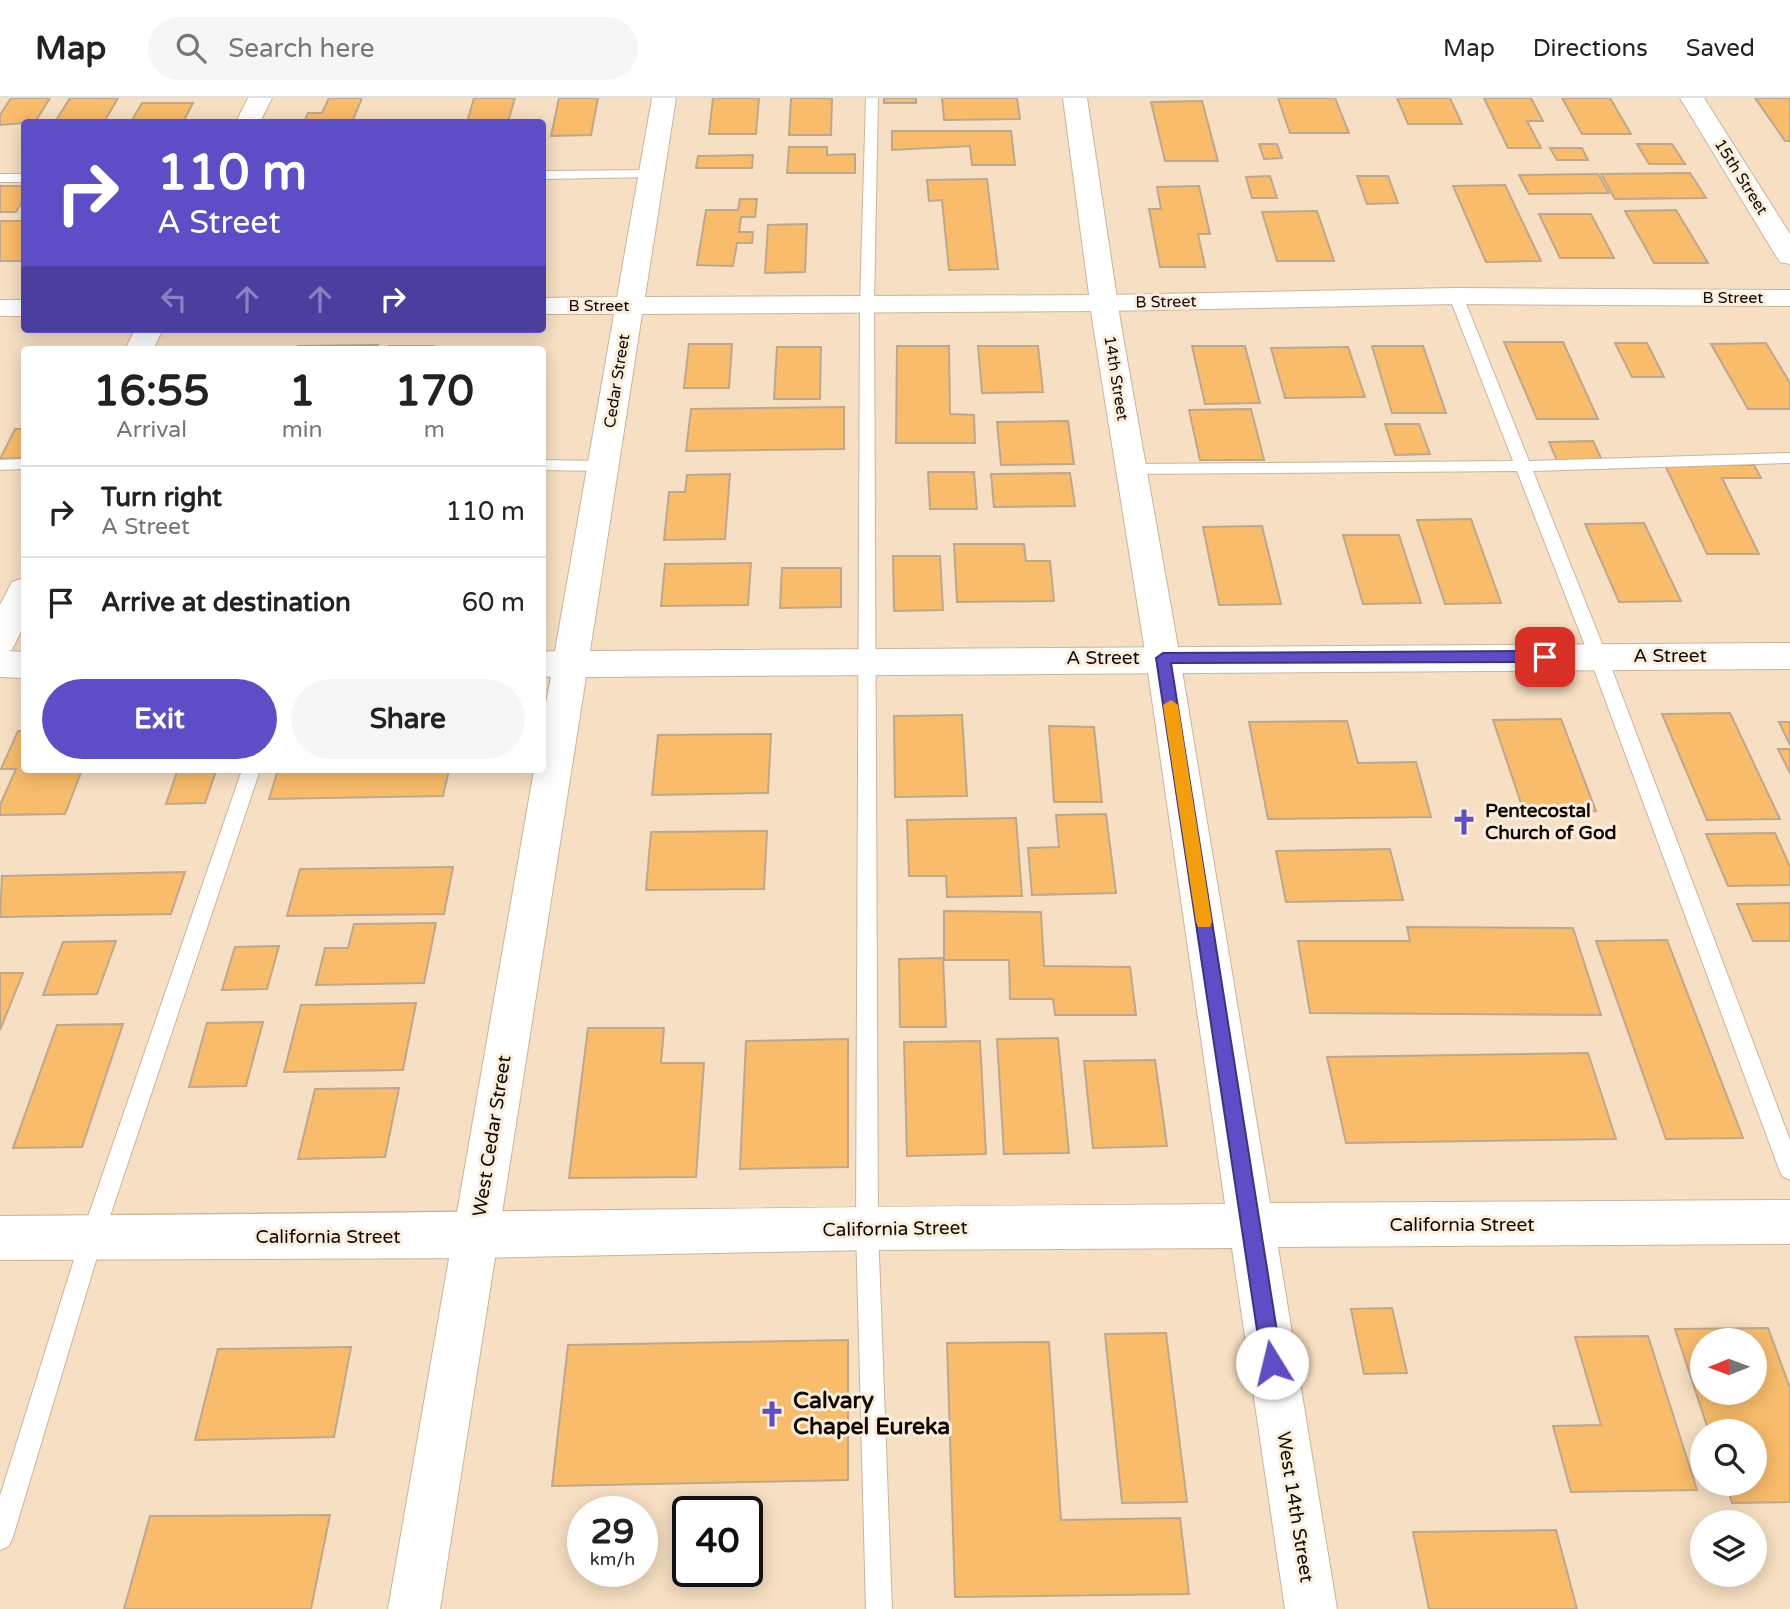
<!DOCTYPE html>
<style>
body{margin:0;font-family:"Varela Round",sans-serif;background:#f6f6f6;color:#222;height:100vh;display:flex;flex-direction:column;font-size:26px;white-space:nowrap}
*{box-sizing:border-box;margin:0}
p{font-size:23px;color:#767676}
.icon{flex:none;width:38px;height:38px;fill:none;stroke:currentColor;stroke-width:2;stroke-linecap:round;stroke-linejoin:round}
.map{position:relative;flex:1;overflow:hidden}
.details{position:absolute;left:21px;top:248px;width:525px;height:427px;display:flex;flex-direction:column;background:#fff;border-radius:7px;box-shadow:0 4px 18px #0003}
.details>*{flex:none}
.top-card{position:absolute;left:21px;top:21px;width:525px;height:214px;border-radius:7px;box-shadow:0 4px 18px #0003;background:#5d4ec7;color:#fff;overflow:hidden}
.needle{width:46px;rotate:269deg}
.tools{position:absolute;left:1690px;top:1230px;display:grid;gap:14px}
.tools a{display:grid;place-items:center;width:77px;height:77px;border-radius:50%;background:#fff;box-shadow:0 4px 18px #0003;font-size:35px}
.speed{position:absolute;left:567px;top:1398px;display:flex;gap:14px;font-size:35px;font-weight:700;text-align:center}
.speed>*{display:grid;place-content:center;width:91px;height:91px;border-radius:50%;background:#fff;box-shadow:0 4px 18px #0003;line-height:1}
.speed small{font-size:18px;font-weight:400}
.speed .limit{border:4px solid #111;border-radius:10px;background:#fff;color:#111}
.pin{position:absolute;display:grid;place-items:center;width:60px;height:60px;color:#fff;margin:-30px;border-radius:14px;box-shadow:0 4px 10px #0006}
.me{position:absolute;width:77px;margin:-38px;rotate:351deg;stroke-linejoin:round;filter:drop-shadow(0 0 5px #0008)}
.turn{display:flex;align-items:center;gap:24px;height:147px;padding:0 21px;font-size:32px}
.turn .icon{width:91px;height:91px;stroke-width:2.5}
.turn b{display:block;font-size:49px;line-height:60px}
.lanes{display:flex;align-items:center;height:66px;padding:0 21px;background:#0003;justify-content:center;gap:35px;direction:ltr}
.lanes .off{opacity:.35}
.eta{display:flex;justify-content:space-evenly;align-items:center;height:119px;text-align:center}
.eta b{font-size:42px;font-weight:700;line-height:49px}
.cta{display:flex;gap:14px;margin-top:auto;padding:14px 21px}
.cta a{flex:1;height:80px;border-radius:42px;background:#5d4ec7;color:#fff;font-size:28px;font-weight:700;line-height:80px;text-align:center}
.cta a+a{background:#f6f6f6;color:#222}
ul{padding:0;list-style:none}
li{display:flex;align-items:center;gap:21px;height:91px;padding:0 21px;border-top:2px solid #e0e0e0}
li div{flex:1}
li b{display:block;font-size:26px}
li em{font-style:normal}
header{display:flex;align-items:center;gap:42px;box-sizing:border-box;height:98px;padding:0 35px;background:#fff;border-bottom:2px solid #e0e0e0}
header strong{font-size:33px}
nav{display:flex;gap:38px;margin-inline-start:auto;font-size:24px}
.search{width:490px;height:63px;background:#f6f6f6;display:flex;align-items:center;gap:18px;box-sizing:border-box;padding:0 24px;border-radius:38px;color:#767676;font-size:26px}
.map>svg:first-child{display:block}
</style>
<header>
<strong>Map</strong>
<div class="search"><svg class="icon" aria-label="search" viewBox="0 0 24 24"><circle cx="10" cy="10" r="6"/><path d="M15 15l6 6"/></svg>Search here</div>
<nav><a>Map</a><a>Directions</a><a>Saved</a></nav>
</header>
<div class="map">
<svg width="1790" height="1511" viewBox="0 0 1790 1511">
<rect width="100%" height="100%" fill="#f6dfc2"/>
<!-- building -->
<g fill="#f8bc6a" stroke="#bea88d" stroke-width="2" fill-rule="evenodd">
<path d="M11,0h39l-15,24 -35,3v-10z"/>
<path d="M70,0h48l-14,24h-49z"/>
<path d="M329,0h33l-10,24h-48l4,-9h14z"/>
<path d="M474,0h41l-7,24h-41z"/>
<path d="M559,0h39l-7,37 -40,1z"/>
<path d="M713,0h46l-3,36h-47z"/>
<path d="M791,0h41l-1,37h-42z"/>
<rect x="884" y="0" width="32" height="5"/>
<path d="M942,0h75l3,21 -76,1z"/>
<path d="M1278,0h57l14,35h-59z"/>
<path d="M1397,0h53l12,26h-54z"/>
<path d="M1484,0h47l12,23h-16l14,27h-33z"/>
<path d="M1562,0h48l21,36h-49z"/>
<path d="M1755,0h35v43h-5z"/>
<path d="M1202,3l16,60h-53l-14,-59z"/>
<path d="M142,5h51l-10,19h-52z"/>
<path d="M892,33h119l4,34h-43l-2,-19 -78,4z"/>
<path d="M1259,46h18l5,14 -18,1z"/>
<path d="M1637,46h35l13,20h-36z"/>
<path d="M789,49h38v8l28,-1v19h-68z"/>
<path d="M1550,50h32l6,12h-31z"/>
<path d="M753,57l-1,13h-56l2,-12z"/>
<path d="M1690,75l16,25 -91,1 -14,-25z"/>
<path d="M1598,76l11,19 -80,1 -10,-19z"/>
<path d="M1270,78l7,22h-25l-6,-21z"/>
<path d="M1357,78h31l10,27 -31,1z"/>
<path d="M987,81l11,90 -49,1 -7,-70 -13,1 -2,-21z"/>
<path d="M1505,87l36,76 -55,1 -33,-76z"/>
<path d="M0,88h24v12l-8,14h-16z"/>
<path d="M1199,88l11,48h-12l7,33h-45l-11,-58h12l-4,-22z"/>
<path d="M740,101h17l-2,18h-14l-2,15h14l-1,11h-15l-4,23 -36,-1 9,-55h32z"/>
<path d="M1676,112l32,53h-54l-29,-52z"/>
<path d="M1317,113l17,50h-57l-15,-49z"/>
<path d="M1539,116h52l23,44h-54z"/>
<rect x="0" y="123" width="24" height="40"/>
<path d="M807,126l-2,48 -40,1 3,-48z"/>
<path d="M1504,244h59l35,77h-61z"/>
<path d="M1615,245h32l17,34h-32z"/>
<path d="M1766,245l24,40v26h-42l-37,-65z"/>
<path d="M689,246h43l-3,44h-45z"/>
<path d="M378,247l-1,5h-80l1,-4z"/>
<path d="M389,248h45l-1,4h-45z"/>
<path d="M897,248h52l1,68 24,1 1,28h-79z"/>
<path d="M978,248h60l5,46 -61,1z"/>
<path d="M1192,248h53l15,57 -55,1z"/>
<path d="M1372,248h51l23,67h-54z"/>
<path d="M777,249h44l-1,52h-46z"/>
<path d="M1348,249l17,50 -80,1 -14,-50z"/>
<path d="M844,309v42l-158,2 5,-42z"/>
<path d="M1251,311l13,51h-64l-11,-50z"/>
<path d="M1068,323l6,43 -73,1 -4,-43z"/>
<path d="M1385,326h34l11,30 -35,1z"/>
<path d="M15,331h9v29l-24,1z"/>
<path d="M1593,343l10,21 -45,1 -9,-21z"/>
<path d="M1665,367h89l7,13h-39l37,76h-52z"/>
<path d="M928,374h46l3,37h-47z"/>
<path d="M1070,375l5,33 -81,1 -3,-33z"/>
<path d="M730,376l-5,65 -61,1 5,-48h16l2,-17z"/>
<path d="M1471,421l30,84 -56,1 -28,-84z"/>
<path d="M1644,425l37,78 -62,1 -34,-78z"/>
<path d="M1262,428l19,78 -62,1 -16,-78z"/>
<path d="M1343,437h56l22,68 -58,1z"/>
<path d="M954,446h70l2,17h24l4,40 -97,1z"/>
<path d="M893,458h47l3,54 -49,1z"/>
<path d="M751,465l-3,42 -87,1 4,-42z"/>
<path d="M782,470h59v39l-61,1z"/>
<path d="M1730,615l50,106 -73,1 -45,-106z"/>
<path d="M962,617l5,81 -72,1 -1,-81z"/>
<path d="M1561,621l35,92 -72,1 -31,-92z"/>
<path d="M1347,623l11,42 58,-1 15,55 -163,2 -19,-97z"/>
<path d="M1779,624h11v23z"/>
<path d="M1049,628l45,1 8,75h-48z"/>
<path d="M18,633h6v39h58l-17,44 -65,1v-10l16,-36h-15z"/>
<path d="M771,636l-3,59 -116,2 6,-60z"/>
<path d="M1778,651h12v24z"/>
<path d="M278,672h171l-6,26 -174,3z"/>
<path d="M216,673l-11,32 -39,1 11,-32z"/>
<path d="M1106,716l10,79 -84,2 -4,-47 31,-1 -3,-32z"/>
<path d="M1016,720l6,78 -75,1 -1,-21h-37l-2,-56z"/>
<path d="M767,733l-3,58 -118,1 5,-58z"/>
<path d="M1775,735l15,34v18l-62,1 -22,-52z"/>
<path d="M1390,751l13,51 -117,2 -10,-51z"/>
<path d="M453,769l-9,47 -157,2 13,-47z"/>
<path d="M185,774l-14,42 -171,3 2,-41z"/>
<path d="M1790,805v38h-37l-16,-37z"/>
<path d="M944,813l97,1 3,54 86,1 6,48h-81l-2,-16h-43l-1,-39h-65z"/>
<path d="M436,825l-12,60 -108,2 9,-37h23l6,-24z"/>
<path d="M1407,829l166,1 28,87 -291,-2 -12,-72h112z"/>
<path d="M1667,842l76,198 -77,1 -70,-198z"/>
<path d="M116,843l-19,53 -54,1 20,-53z"/>
<path d="M279,848l-12,43 -45,1 13,-43z"/>
<path d="M943,860l3,69h-46l-1,-68z"/>
<path d="M0,875h23l-23,57z"/>
<path d="M416,905l-13,67 -119,2 17,-67z"/>
<path d="M263,924l-17,64 -57,1 18,-64z"/>
<path d="M123,926l-41,123 -69,1 44,-123z"/>
<path d="M588,930h76l-3,35h43l-8,114 -127,1z"/>
<path d="M1058,940l11,115 -65,1 -7,-115z"/>
<path d="M848,941v128l-108,2 6,-128z"/>
<path d="M980,943l6,113 -79,2 -3,-114z"/>
<path d="M1588,955l28,86 -270,4 -19,-86z"/>
<path d="M1155,962l12,86 -74,2 -9,-87z"/>
<path d="M399,990l-14,69 -87,2 17,-70z"/>
<path d="M1392,1210l15,65 -43,1 -13,-65z"/>
<path d="M1768,1230l22,60v114l-58,1 -6,-19h29v-52h-46l-34,-103zM1703,1242h52v53h-52z"/>
<path d="M1166,1235l21,169 -65,1 -17,-169z"/>
<path d="M1648,1238l49,154 -126,2 -18,-66 48,-1 -26,-88z"/>
<path d="M848,1242v140l-296,6 16,-141z"/>
<path d="M1049,1244l12,178 119,-2 9,76 -234,3 -8,-254z"/>
<path d="M351,1249l-17,90 -139,3 23,-91z"/>
<path d="M330,1417l-19,94h-187l26,-93z"/>
<path d="M1556,1432l21,79h-148l-16,-77z"/>
</g>
<g fill="none" stroke-linecap="round" stroke-linejoin="round">
<!-- service casing -->
<g stroke="#cbb599" stroke-width="2">
<g id="service">
<path d="M866,0h12l-4,206 4,924 14,381h-26l-10,-381 4,-924z"/>
<path d="M652,72l6,4 -1,3 -115,2v-8z"/>
<rect x="0" y="76" width="24" height="8"/>
<path d="M1456,194l7,4 66,165 261,-8v10l-257,8 74,185 183,484v40l-8,-4 -3,-7 -190,-513 -72,-185 -386,3 -8,-5 8,-5 382,-3 -64,-165z"/>
<path d="M24,361v10l-24,1v-10z"/>
<path d="M542,362l61,1 8,5 -8,5 -61,-1z"/>
<path d="M242,672h18l-157,467 -90,300 -4,9 -9,4v-54l81,-259z"/>
</g>
</g>
<!-- minor casing -->
<g stroke="#cbb599" stroke-width="2">
<g id="minor">
<path d="M248,0h24l-12,24h-24z"/>
<path d="M652,0h24l-31,199 459,-2 352,-7 334,2v16l-334,-2 -352,7 -462,3 -52,337 1200,-8v26l-1204,8 -146,932h-52l146,-839h8v-47l9,-46 -9,-1v-24l13,-1 59,-337h-72v-16l75,-1z"/>
<path d="M1680,0h24l86,136v30l-10,-2 -4,-6z"/>
<rect x="0" y="202" width="24" height="16"/>
<path d="M135,231h28l-10,21h-28z"/>
<path d="M24,480v47l-12,25 -4,1 16,1v26l-24,-1v-72l12,-23z"/>
</g>
</g>
<!-- tertiary casing -->
<g stroke="#cbb599" stroke-width="2">
<path id="tertiary" d="M1063,0h24l34,227 59,333 90,545 520,-3v44l-512,3 59,362h-52l-53,-361 -365,2 -392,8 -475,2v-44c409,-2 817,-10 1225,-12l-79,-546 -53,-333z"/>
</g>
<!-- service -->
<use href="#service" fill="#fff" fill-rule="evenodd"/>
<!-- minor -->
<use href="#minor" fill="#fff" fill-rule="evenodd"/>
<!-- tertiary -->
<use href="#tertiary" fill="#fff" fill-rule="evenodd"/>
</g>
<!-- route -->
<path fill="#5d4ec7" stroke="#3c3381" stroke-width="2" d="M1545,553l7,6 -7,5 -374,1 111,700 -3,7 -7,3 -7,-3 -3,-7 -106,-705 7,-5z"/>
<!-- slow -->
<path fill="#f59e0b" d="M1171,602l7,5 34,217 -2,5h-12l-2,-5 -33,-217z"/>
<!-- icons -->
<defs>
<g id="church-bare" transform="scale(2.1)"><path d="M-1.2-6h2.4v3.5h3.3v2.4h-3.3V6h-2.4V-.1h-3.3v-2.4h3.3Z" fill="#5d4ec7" stroke="#fceedc" stroke-width="2.5" paint-order="stroke"/></g>
</defs>
<g fill-rule="evenodd">
<use href="#church-bare" x="1464" y="724"/>
<use href="#church-bare" x="772" y="1316"/>
</g>
<g text-anchor="middle" dominant-baseline="central" stroke-width="6" stroke-linejoin="round" paint-order="stroke">
<!-- far-street labels -->
<g font-size="16" fill="#110a02" stroke="#fceedc">
<text transform="translate(1741 79) rotate(58)">15th Street</text>
<text x="1733" y="200">B Street</text>
<text transform="translate(1166 204) rotate(-1)">B Street</text>
<text x="599" y="208">B Street</text>
<text transform="translate(1116 280) rotate(81)">14th Street</text>
<text transform="translate(617 283) rotate(-81)">Cedar Street</text>
</g>
<!-- street labels -->
<g font-size="19" fill="#110a02" stroke="#fceedc">
<text x="1670" y="558">A Street</text>
<text x="1103" y="560">A Street</text>
<text transform="translate(492 1038) rotate(-81)">West Cedar Street</text>
<text x="1462" y="1127">California Street</text>
<text transform="translate(895 1131) rotate(-1)">California Street</text>
<text x="328" y="1139">California Street</text>
<text transform="translate(1295 1409) rotate(81)">West 14th Street</text>
</g>
<!-- poi labels -->
<g font-size="19" font-weight="bold" fill="#110a02" stroke="#fceedc" text-anchor="start">
<text x="1485" y="713">Pentecostal<tspan x="1485" dy="22">Church of God</tspan></text>
</g>
<!-- near-poi labels -->
<g font-size="23" font-weight="bold" fill="#110a02" stroke="#fceedc" text-anchor="start">
<text x="793" y="1303">Calvary<tspan x="793" dy="26">Chapel Eureka</tspan></text>
</g>
</g>
</svg>
<div class="tools">
<a><svg class="needle" viewBox="-14 -14 28 28"><path d="M0-13l5 13h-10z" fill="#e53935"/><path d="M0 13l5-13h-10z" fill="#767676"/></svg></a>
<a><svg class="icon" aria-label="search" viewBox="0 0 24 24"><circle cx="10" cy="10" r="6"/><path d="M15 15l6 6"/></svg></a>
<a><svg class="icon" aria-label="layers" viewBox="0 0 24 24"><path d="M12 4l9 5-9 5-9-5zM3 14l9 5 9-5"/></svg></a>
</div>
<div class="speed"><div>29<small>km/h</small></div><div class="limit">40</div></div>
<div class="pin" style="left:1545px;top:559px;background:#d93025"><svg class="icon" aria-label="arrive" viewBox="0 0 24 24"><path d="M6 21V4h12l-3 4 3 4H6"/></svg></div>
<svg class="me" style="left:1272px;top:1265px" viewBox="-20 -20 40 40"><circle r="19" fill="#fff"/><path d="M0-13L10 11 0 6-10 11z" fill="#5d4ec7"/></svg>
<div class="top-card">
<div class="turn"><svg class="icon" aria-label="right" viewBox="0 0 24 24"><path d="M7 20v-9h11M14 6l5 5-5 5"/></svg><div><b>110 m</b>A Street</div></div>
<div class="lanes"><svg class="icon off" aria-label="left" viewBox="0 0 24 24"><path d="M17 20v-9H6M10 6l-5 5 5 5"/></svg><svg class="icon off" aria-label="ahead" viewBox="0 0 24 24"><path d="M12 20V5M6 11l6-6 6 6"/></svg><svg class="icon off" aria-label="ahead" viewBox="0 0 24 24"><path d="M12 20V5M6 11l6-6 6 6"/></svg><svg class="icon" aria-label="right" viewBox="0 0 24 24"><path d="M7 20v-9h11M14 6l5 5-5 5"/></svg></div>
</div>
<section class="details">
<div class="eta">
<div><b>16:55</b><p>Arrival</p></div>
<div><b>1</b><p>min</p></div>
<div><b>170</b><p>m</p></div>
</div>
<ul>
<li><svg class="icon" aria-label="right" viewBox="0 0 24 24"><path d="M7 20v-9h11M14 6l5 5-5 5"/></svg><div><b>Turn right</b><p>A Street</p></div><em>110 m</em></li>
<li><svg class="icon" aria-label="arrive" viewBox="0 0 24 24"><path d="M6 21V4h12l-3 4 3 4H6"/></svg><div><b>Arrive at destination</b></div><em>60 m</em></li>
</ul>
<div class="cta"><a>Exit</a><a>Share</a></div>
</section>
</div>
